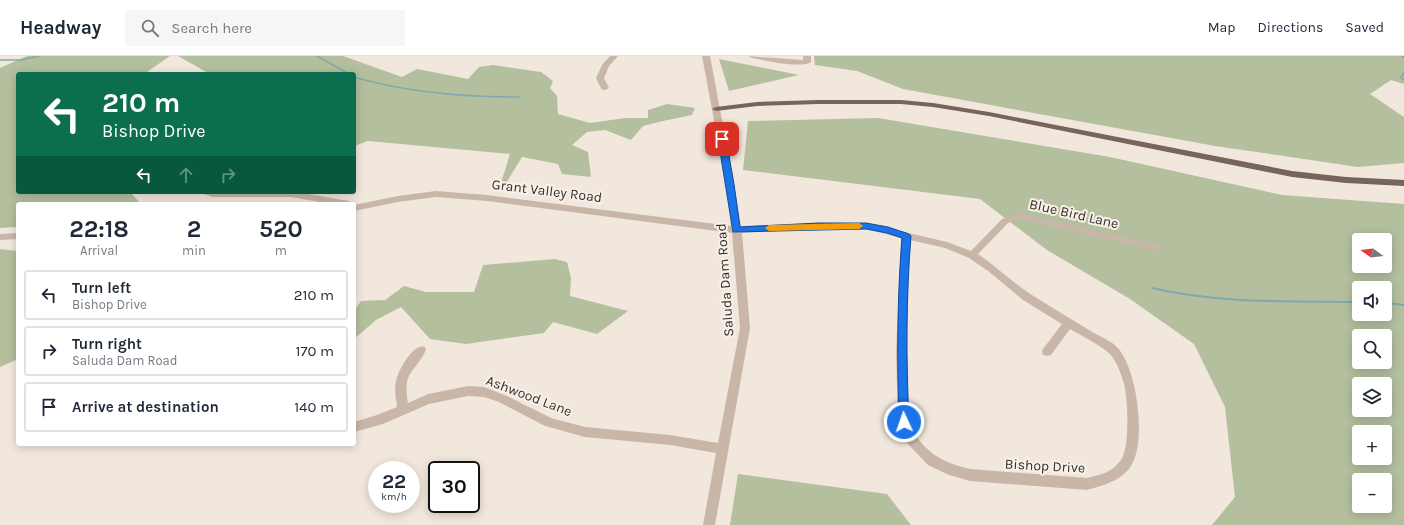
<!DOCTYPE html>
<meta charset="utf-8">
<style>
body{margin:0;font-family:Karla,sans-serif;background:#f6f6f7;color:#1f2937;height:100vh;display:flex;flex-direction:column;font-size:15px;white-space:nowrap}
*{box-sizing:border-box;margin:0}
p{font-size:13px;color:#747a83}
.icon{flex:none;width:22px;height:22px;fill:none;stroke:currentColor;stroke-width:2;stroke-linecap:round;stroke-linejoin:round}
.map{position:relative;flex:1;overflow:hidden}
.panel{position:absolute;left:16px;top:146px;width:340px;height:244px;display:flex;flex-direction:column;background:#fff;border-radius:4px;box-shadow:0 2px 10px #0003}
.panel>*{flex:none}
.top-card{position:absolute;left:16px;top:16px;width:340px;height:122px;border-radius:4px;box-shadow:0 2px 10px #0003;background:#0b6e4f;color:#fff;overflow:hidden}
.needle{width:26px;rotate:285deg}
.fabs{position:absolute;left:1352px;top:177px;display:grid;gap:8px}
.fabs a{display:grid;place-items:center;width:40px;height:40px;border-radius:4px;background:#fff;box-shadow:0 2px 10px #0003;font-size:20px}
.speed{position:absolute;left:368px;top:405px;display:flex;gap:8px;font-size:20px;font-weight:700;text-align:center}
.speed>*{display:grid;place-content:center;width:52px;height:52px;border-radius:50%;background:#fff;box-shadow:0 2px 10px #0003;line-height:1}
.speed small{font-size:10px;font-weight:400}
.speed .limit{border:2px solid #111;border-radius:6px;background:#fff;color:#111}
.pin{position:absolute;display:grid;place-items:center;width:34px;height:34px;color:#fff;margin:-17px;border-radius:8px;box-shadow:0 2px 6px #0006}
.me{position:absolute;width:44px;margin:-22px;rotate:357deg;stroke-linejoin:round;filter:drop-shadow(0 0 3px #0008)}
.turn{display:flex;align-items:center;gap:14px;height:84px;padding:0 20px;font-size:18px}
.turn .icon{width:52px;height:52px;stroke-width:2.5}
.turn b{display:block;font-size:28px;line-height:34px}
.lanes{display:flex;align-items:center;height:38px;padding:0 20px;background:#0003;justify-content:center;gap:20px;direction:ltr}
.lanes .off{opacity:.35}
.eta{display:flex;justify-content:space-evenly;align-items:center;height:68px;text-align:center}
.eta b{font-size:24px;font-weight:700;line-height:28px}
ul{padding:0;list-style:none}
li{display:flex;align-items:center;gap:12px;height:50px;margin:0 8px 6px;padding:0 12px;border:2px solid #e0e1e3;border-radius:4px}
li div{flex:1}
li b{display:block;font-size:15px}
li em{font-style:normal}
header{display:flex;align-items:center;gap:24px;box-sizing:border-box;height:56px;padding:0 20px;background:#fff;border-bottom:1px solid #e0e1e3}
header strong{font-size:19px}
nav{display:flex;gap:22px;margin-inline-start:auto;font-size:14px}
.search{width:280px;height:36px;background:#f6f6f7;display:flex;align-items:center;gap:10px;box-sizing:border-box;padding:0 14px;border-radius:4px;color:#747a83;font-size:15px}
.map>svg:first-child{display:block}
</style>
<header>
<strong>Headway</strong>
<div class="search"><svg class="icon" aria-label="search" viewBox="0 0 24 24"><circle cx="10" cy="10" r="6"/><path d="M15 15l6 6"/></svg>Search here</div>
<nav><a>Map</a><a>Directions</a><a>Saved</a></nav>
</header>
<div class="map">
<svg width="1404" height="469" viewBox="0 0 1404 469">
<rect width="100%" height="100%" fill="#f1e7dd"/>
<!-- green -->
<g fill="#b4bf9e" fill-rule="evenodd">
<path d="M27,0h143l-26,18h-126v118h112l11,12h-123v23l-18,1v-160z"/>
<path d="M178,0h165l59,21 15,-8 51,10 11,-12 14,-2 48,7 12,9 -3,7 7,8 1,18 32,9 35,-5h23v-8l19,-6 28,4 -3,7 -29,6 -20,5 -12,14 -26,-10 -18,2 -15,13 16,7 3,25 -29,-3 -4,-10 -36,-7 -17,28 -5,1 10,-32 -142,-13 -14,5v-72h-144z"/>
<path d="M814,0h590v28l-13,-4 -21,14 34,23v46l-46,4 -143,-21 -312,-57 -46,-18 -42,-6z"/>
<path d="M719,3l80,16 -70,16z"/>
<path d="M878,62l232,39 172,38 122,9v321h-192l23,-28 -10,-90 -31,-63 -64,-45 -83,-49 -67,-51 -237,-29 5,-49zM1359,184h26v26h-26zM1359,232h26v26h-26zM1359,280h26v26h-26zM1359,328h26v26h-26zM1359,376h26v26h-26zM1359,424h26v26h-26z"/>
<path d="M0,193l18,2v108l-18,8z"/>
<path d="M555,203l12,3 4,16 -1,18 58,15 -31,23 -44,-12 -9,11 -78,11 -36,-5 -29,-32 -25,13 -22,19v-28l7,-10 24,-1 19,-14 22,6h48l9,-27z"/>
<path d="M738,418l149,20 24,31h-181z"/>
</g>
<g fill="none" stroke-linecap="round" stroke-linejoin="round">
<!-- stream-far1 -->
<g stroke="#7daaac" stroke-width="1.5">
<path d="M317,0l32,18"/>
<path d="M1402,0l2,1"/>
<path d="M0,4h21l18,-4"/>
<path d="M1404,17l-3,5 3,2"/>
<path d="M354,21c54,16 109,20 165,20"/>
</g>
<!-- stream -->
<g stroke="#7daaac" stroke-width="2">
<path d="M1152,232c68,16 138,13 207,14"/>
<path d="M1385,247l19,2"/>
</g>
<!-- minor -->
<g fill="#c8b7a9" fill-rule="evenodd">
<path d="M610,0h8l-9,10 -5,12 5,10 -4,2h-3l-6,-12 6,-13z"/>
<path d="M702,0h8l24,128 7,42 77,-3h48l81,19 24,9 31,-32 16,-6 145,33 2,2 -2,2 -3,1 -142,-32 -10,4 -30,31c19,13 35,29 54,41 20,13 41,25 62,38 7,4 17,8 23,14 20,21 30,94 14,119 -10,15 -27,19 -44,24l-117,-9 -21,-6 -21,-10 -20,-21 -10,-22 -2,-69 5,-115 -35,-9h-48l-76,4 8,95 -35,197h-12l13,-72 -46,-8 -85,-8 -40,-11 -46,-24 -15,-5 -16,-1 -39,8 -46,20 -29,8v-10l23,-7 20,-8c-1,-8 -3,-17 -1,-26 2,-10 17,-38 29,-34l1,3c-11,23 -24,21 -18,53l20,-9 40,-8 16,1 23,9 44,22 34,9 85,8 48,8 22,-115 -8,-95 -245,-32 -51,-4 -38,5 -44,9v-6l44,-9 38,-5 51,4 244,31 -5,-42zM910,184l35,8 24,10 19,13 35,29 39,24 -19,25 -1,3 1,3 4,1 4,-1 19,-26c10,6 32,17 40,25 7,8 11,20 14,30 4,15 6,63 -3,76 -8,12 -21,15 -34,18l-117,-9c-22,-5 -40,-13 -53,-32 -10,-14 -8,-34 -9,-50 -2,-49 0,-98 2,-147z"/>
<path d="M748,0l55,4v-4h8v6c-9,7 -47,-2 -59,-4z"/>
<path d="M203,136h94l52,9 5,3h-23l-40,-7h-79l-8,-3z"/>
<path d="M18,177v6l-18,1v-6z"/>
</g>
<!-- major -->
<path fill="#77645b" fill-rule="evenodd" d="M819,44h82l32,3 56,9 303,59 54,6 58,3v6l-58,-3 -54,-6 -303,-61 -56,-9 -32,-3h-82l-62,2 -41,5 -4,-2 4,-2 41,-5z"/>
</g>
<!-- route -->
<path fill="#1a73e8" stroke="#114b97" d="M719,81h3l4,2 8,45 6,43 78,-4h48l22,4 21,7 2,2c-5,62 -5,124 -2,186l-1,3 -4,1 -4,-1 -1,-3c-2,-62 -2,-123 3,-184l-15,-5 -21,-4 -133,3 -15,-93z"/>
<!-- slow -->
<path fill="#f59e0b" d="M859,167l4,3 -4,3 -90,2 -4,-3 4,-3z"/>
<g text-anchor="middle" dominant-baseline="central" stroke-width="4" stroke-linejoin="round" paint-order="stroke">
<!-- street labels -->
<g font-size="14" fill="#362d29" stroke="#f8f1e9">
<text transform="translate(547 135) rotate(7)">Grant Valley Road</text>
<text transform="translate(1074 158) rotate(13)">Blue Bird Lane</text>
<text transform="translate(725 224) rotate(-94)">Saluda Dam Road</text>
<text transform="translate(529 340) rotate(21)">Ashwood Lane</text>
<text transform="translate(1045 410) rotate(3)">Bishop Drive</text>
</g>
</g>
</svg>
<div class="fabs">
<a><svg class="needle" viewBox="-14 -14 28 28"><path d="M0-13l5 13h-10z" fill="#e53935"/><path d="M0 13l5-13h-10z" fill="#747a83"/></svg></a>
<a><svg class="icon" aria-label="sound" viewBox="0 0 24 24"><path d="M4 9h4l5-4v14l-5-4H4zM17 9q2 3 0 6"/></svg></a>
<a><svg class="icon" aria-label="search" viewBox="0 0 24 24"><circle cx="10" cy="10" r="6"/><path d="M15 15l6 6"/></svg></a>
<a><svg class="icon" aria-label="layers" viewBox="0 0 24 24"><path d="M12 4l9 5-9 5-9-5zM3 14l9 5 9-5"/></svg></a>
<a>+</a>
<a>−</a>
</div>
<div class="speed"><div>22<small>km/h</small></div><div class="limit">30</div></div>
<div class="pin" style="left:722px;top:83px;background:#d93025"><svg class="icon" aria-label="arrive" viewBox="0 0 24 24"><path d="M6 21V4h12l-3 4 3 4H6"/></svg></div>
<svg class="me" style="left:904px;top:366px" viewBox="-20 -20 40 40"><circle r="17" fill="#1a73e8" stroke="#fff" stroke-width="3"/><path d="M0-11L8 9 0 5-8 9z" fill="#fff"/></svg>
<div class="top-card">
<div class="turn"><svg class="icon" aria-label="left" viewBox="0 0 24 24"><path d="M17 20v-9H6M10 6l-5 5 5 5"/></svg><div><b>210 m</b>Bishop Drive</div></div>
<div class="lanes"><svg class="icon" aria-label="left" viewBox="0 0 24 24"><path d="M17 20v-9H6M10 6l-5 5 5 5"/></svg><svg class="icon off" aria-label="ahead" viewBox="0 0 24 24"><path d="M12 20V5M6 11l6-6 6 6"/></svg><svg class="icon off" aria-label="right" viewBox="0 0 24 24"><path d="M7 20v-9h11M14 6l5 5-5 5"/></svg></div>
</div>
<section class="panel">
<div class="eta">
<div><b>22:18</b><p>Arrival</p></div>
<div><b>2</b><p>min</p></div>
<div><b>520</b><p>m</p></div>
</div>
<ul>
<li><svg class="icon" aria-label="left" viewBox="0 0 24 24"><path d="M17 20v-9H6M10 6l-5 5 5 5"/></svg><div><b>Turn left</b><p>Bishop Drive</p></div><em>210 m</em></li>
<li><svg class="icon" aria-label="right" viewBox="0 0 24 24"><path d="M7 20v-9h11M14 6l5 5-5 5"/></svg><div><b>Turn right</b><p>Saluda Dam Road</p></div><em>170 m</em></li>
<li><svg class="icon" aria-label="arrive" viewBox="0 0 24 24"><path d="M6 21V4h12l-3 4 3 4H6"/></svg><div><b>Arrive at destination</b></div><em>140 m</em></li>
</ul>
</section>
</div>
